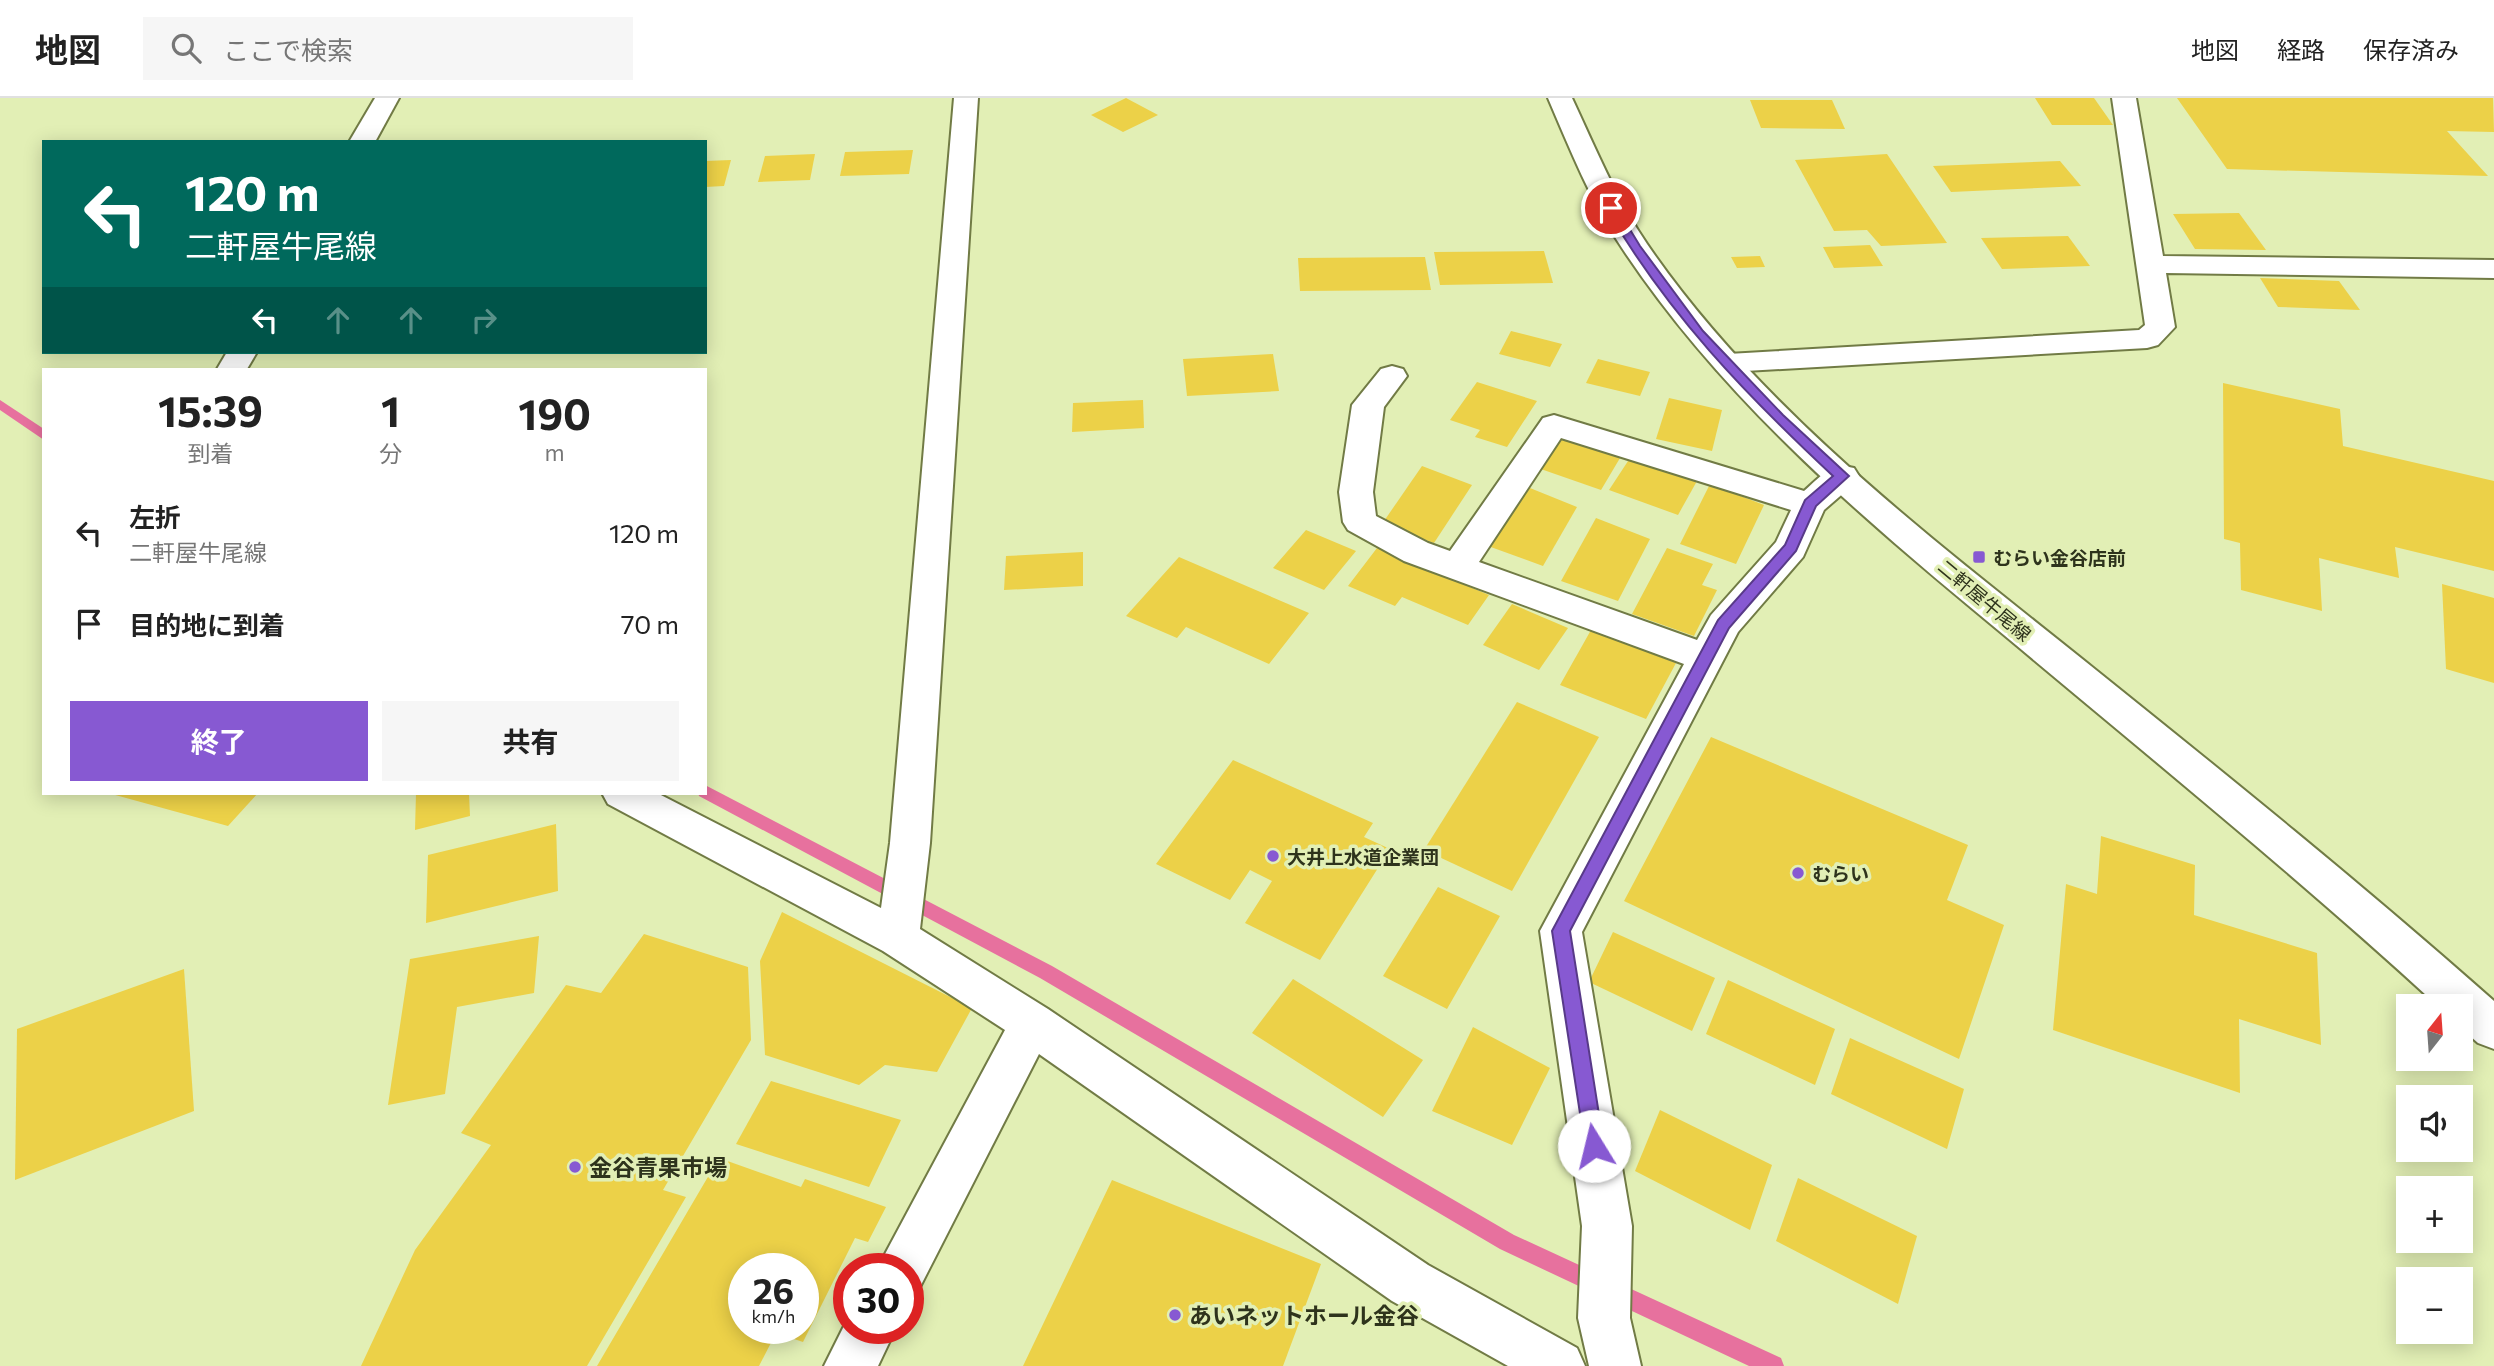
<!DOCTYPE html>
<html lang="ja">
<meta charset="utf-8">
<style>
body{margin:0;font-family:Commissioner,"Noto Sans JP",sans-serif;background:#f6f6f6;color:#222;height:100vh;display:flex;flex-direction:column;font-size:26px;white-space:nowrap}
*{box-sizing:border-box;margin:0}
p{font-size:23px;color:#767676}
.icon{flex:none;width:38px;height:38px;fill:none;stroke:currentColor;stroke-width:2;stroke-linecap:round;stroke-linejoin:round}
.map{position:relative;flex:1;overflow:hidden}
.side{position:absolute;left:42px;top:270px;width:665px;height:427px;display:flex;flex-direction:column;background:#fff;border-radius:0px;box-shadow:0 4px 18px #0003}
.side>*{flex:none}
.hud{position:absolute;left:42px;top:42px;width:665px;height:214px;border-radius:0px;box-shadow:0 4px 18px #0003;background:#00695c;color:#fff;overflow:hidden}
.needle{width:46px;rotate:17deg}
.controls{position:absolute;left:2396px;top:896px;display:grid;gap:14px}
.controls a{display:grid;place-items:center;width:77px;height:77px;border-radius:0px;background:#fff;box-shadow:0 4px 18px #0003;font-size:35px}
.speed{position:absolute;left:728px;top:1155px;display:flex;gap:14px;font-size:35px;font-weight:700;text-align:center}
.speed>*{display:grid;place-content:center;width:91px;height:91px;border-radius:50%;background:#fff;box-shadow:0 4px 18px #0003;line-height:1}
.speed small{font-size:18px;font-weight:400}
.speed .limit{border:10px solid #d22;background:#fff;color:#111}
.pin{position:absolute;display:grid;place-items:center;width:60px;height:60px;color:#fff;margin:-30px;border:4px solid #fff;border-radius:50%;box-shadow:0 2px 7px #0007}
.me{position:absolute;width:77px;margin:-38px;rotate:351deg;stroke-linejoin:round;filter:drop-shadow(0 0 5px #0008)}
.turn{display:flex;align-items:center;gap:24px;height:147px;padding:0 28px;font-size:32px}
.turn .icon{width:91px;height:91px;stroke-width:2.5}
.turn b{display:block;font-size:49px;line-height:60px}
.lanes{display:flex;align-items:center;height:66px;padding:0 28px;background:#0003;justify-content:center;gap:35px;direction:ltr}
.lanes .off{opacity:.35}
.eta{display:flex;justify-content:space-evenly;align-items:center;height:119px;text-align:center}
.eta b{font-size:42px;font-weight:700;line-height:49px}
.primary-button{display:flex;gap:14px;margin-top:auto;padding:14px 28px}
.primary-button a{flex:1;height:80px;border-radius:0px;background:#8759d2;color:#fff;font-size:28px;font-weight:700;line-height:80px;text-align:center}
.primary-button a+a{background:#f6f6f6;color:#222}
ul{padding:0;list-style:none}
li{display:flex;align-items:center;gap:21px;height:91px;padding:0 28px}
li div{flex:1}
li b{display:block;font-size:26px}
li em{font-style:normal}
header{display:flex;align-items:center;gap:42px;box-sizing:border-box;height:98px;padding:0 35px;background:#fff;border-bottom:2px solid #e0e0e0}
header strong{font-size:33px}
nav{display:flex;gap:38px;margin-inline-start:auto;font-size:24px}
.search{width:490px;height:63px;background:#f6f6f6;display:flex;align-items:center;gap:18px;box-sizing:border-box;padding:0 24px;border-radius:0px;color:#767676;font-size:26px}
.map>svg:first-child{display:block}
</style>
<header>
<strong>地図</strong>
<div class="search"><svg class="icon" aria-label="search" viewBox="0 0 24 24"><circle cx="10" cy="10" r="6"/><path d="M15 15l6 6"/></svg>ここで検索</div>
<nav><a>地図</a><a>経路</a><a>保存済み</a></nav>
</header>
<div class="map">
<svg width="2494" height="1268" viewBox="0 0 2494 1268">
<rect width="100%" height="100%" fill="#e2efb5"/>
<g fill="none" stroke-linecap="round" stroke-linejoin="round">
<!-- stream -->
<g fill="#e7719e" fill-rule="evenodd">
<path d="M0,302l44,29v11l-44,-30z"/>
<path d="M705,687l347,181 462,269 267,123 3,8h-35l-249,-117 -460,-271 -341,-182 -1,-3h7z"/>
</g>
</g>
<!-- building -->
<g fill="#ecd148" fill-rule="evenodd">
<path d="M1126,0l32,17 -35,17 -32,-17z"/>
<path d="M2035,0h59l19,27h-61z"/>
<path d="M2177,0h316l1,34 -47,-1 41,45 -261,-7z"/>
<path d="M1750,2h82l13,29 -84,-1z"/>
<path d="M913,52l-4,24 -69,2 5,-24z"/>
<path d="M815,56l-5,26 -52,2 7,-26z"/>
<path d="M1887,56l60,89 -66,3 -14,-16 -33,1 -39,-71z"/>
<path d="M731,62l-7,26 -19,1v-26z"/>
<path d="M2060,63l21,25 -130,6 -18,-26z"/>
<path d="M2239,115l27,37 -71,-1 -22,-35z"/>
<path d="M2068,138l22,30 -88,3 -21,-31z"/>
<path d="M1870,147l13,21 -49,2 -11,-21z"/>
<path d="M1544,153l9,32 -113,2 -6,-33z"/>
<path d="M1760,158l5,11 -28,1 -6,-11z"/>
<path d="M1425,159l6,33 -131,1 -2,-33z"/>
<path d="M2260,180l79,3 21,29 -82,-3z"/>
<path d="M1511,233l51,13 -12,23 -51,-13z"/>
<path d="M1273,256l6,37 -92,5 -4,-37z"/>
<path d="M1598,261l52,13 -10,24 -54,-13z"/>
<path d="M1477,284l60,19 -30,46 -32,-10 5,-7 -30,-10z"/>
<path d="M2223,285l117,26 3,37 151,35v90l-99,-24 4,31 -80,-20 3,53 -81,-21 -1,-47 -16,-4z"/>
<path d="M1669,300l53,12 -10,41 -56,-12z"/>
<path d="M1143,302l1,28 -72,4 1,-29z"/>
<path d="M1555,337l65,23 -19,32 -66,-23z"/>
<path d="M1630,360l67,23 -19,34 -69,-25z"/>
<path d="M1422,368l50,19 -38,58 -52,-19z"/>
<path d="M1710,386l54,21 -28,59 -56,-20z"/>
<path d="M1525,388l52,21 -34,59 -55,-20z"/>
<path d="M1596,420l54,21 -32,62 -57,-20z"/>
<path d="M1306,432l50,21 -32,39 -51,-22z"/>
<path d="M1377,450l112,47 -21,30 -66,-28 -7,9 -47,-20z"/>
<path d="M1667,450l46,16 -11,21 15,5 -23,46 -62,-22z"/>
<path d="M1083,454v34l-79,4 2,-34z"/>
<path d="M1179,459l130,56 -40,51 -83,-37 -9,11 -51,-22z"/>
<path d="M2442,486l52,14v85l-48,-14z"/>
<path d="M1512,506l56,24 -29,42 -56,-25z"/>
<path d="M1591,532l85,33 -30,56 -86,-34z"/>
<path d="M1517,604l82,35 -87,154 -88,-41z"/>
<path d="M1711,639l257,108 -21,55 57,25 -45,134 -335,-158z"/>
<path d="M1233,662l140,63 -9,14 26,12 -70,111 -75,-37 27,-42 -22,-11 -20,30 -74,-36z"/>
<path d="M108,695h150l-30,33z"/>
<path d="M416,695h53l1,23 -55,14z"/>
<path d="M556,726l2,67 -132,32 2,-68z"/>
<path d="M2101,738l94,29 -1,50 123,38 4,92 -82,-26 1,74 -187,-63 13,-146 31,10z"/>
<path d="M1438,789l62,29 -53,93 -64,-33z"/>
<path d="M782,814l190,96 -35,64 -52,-7 -26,20 -94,-30 -5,-94z"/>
<path d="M1613,834l102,46 -23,53 -103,-49z"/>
<path d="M644,836l104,33 3,73 -88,150 23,7 -99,169h-226l54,-116 76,-105 -30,-12 105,-148 35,8z"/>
<path d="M539,838l-5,57 -77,14 -12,87 -57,11 22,-146z"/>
<path d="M184,871l10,142 -179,69 2,-151z"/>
<path d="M1293,881l130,81 -40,57 -131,-84z"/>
<path d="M1728,882l107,49 -20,56 -109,-51z"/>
<path d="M1473,929l77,41 -38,77 -80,-34z"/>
<path d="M1850,940l114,51 -17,60 -116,-55z"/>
<path d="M771,983l130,39 -32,67 -133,-43z"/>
<path d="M1660,1012l112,55 -22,65 -115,-59z"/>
<path d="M719,1060l82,29 4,-8 81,28 -18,35 -13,-4 -52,104 -27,-9 -17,33h-162zM744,1171h59v59h-59z"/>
<path d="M1798,1080l119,58 -19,68 -122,-63z"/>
<path d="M1112,1082l209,84 -38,102h-260z"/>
</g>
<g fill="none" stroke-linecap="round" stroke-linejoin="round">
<!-- minor casing -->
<g stroke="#717b45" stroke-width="4">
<g id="minor">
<path d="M375,0h24l-24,44h-26z"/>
<path d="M954,0h24l-48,745 -10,86 128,80 380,256 149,83 8,18h-77l-116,-65 -353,-247 -119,233 -12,4v-22h-31l128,-239 -122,-79 -275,-147 -6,-11h55l224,115 9,-65z"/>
<path d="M2112,0h24l27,158 331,4v18l-328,-5 9,54 -17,18 -11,3 -419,24 -11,-2 -4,-7 4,-7 11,-2 411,-24 6,-5z"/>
<path d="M227,254h30l-10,17h-30z"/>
<path d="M1392,268l11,3 4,7 -23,31 -11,85 3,24 52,27 22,8 93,-133 11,-3 250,76c16,-14 27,-29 50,-23l5,8 -5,8 -30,26 -21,47 -65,75 -156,300 50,294 -2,92 11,48h-52l-11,-48 4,-92 -42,-295 144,-267 -280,-103 -56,-31 -5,-8 -4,-30 13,-87 29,-36zM1561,340l230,72 -15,32 -65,73 -14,25 -218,-78z"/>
<path d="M849,1218v12h47l-18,38h-54z"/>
</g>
</g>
<!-- tertiary casing -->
<g stroke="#717b45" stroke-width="4">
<path id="tertiary" d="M1548,0h24c23,49 44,101 75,146 116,169 286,295 444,422 136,109 272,219 403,335v48l-16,-6 -18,-16v-21h-22c-136,-125 -280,-242 -422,-361 -144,-119 -290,-240 -394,-397 -31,-46 -52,-99 -74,-150z"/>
</g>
<!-- minor -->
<use href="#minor" fill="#fff" fill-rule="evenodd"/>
<!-- tertiary -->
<use href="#tertiary" fill="#fff" fill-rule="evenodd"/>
</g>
<!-- route -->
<path fill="#8759d2" stroke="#583a88" stroke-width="2" d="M1607,107h8l25,41 63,85 80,84 66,61 -33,30 -20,45 -67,77 -159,303 34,215 -3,7 -7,2 -6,-2 -3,-7 -33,-215 166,-311 67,-75 20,-45 28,-24c-89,-83 -165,-162 -227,-268z"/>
<!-- markers -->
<g fill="#8759d2" stroke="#e2efb5" stroke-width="2.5">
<rect x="1972" y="452" width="14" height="14" rx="3.5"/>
<circle cx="1273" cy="758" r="7"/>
<circle cx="1798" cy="775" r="7"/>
<circle cx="575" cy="1069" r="7"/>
<circle cx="1175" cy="1217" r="7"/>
</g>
<g text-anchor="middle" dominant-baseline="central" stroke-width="7" stroke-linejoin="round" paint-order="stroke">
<!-- poi labels -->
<g font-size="19" font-weight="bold" fill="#2e331c" stroke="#e2efb5" text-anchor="start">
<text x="1993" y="459">むらい金谷店前</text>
<text x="1287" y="758">大井上水道企業団</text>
<text x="1812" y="775">むらい</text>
</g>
<!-- street labels -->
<g font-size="19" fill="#2e331c" stroke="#e2efb5">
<text transform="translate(1985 502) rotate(40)">二軒屋牛尾線</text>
</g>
<!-- near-poi labels -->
<g font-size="23" font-weight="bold" fill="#2e331c" stroke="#e2efb5" text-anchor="start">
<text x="589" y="1069">金谷青果市場</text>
<text x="1189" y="1217">あいネットホール金谷</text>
</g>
</g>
</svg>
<div class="controls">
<a><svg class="needle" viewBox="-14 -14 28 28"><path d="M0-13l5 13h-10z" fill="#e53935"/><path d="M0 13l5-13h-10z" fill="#767676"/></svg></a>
<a><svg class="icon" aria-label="sound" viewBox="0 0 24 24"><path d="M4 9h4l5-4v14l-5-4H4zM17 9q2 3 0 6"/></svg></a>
<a>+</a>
<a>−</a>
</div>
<div class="speed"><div>26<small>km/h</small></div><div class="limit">30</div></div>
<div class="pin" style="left:1611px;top:110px;background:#d93025"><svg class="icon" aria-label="arrive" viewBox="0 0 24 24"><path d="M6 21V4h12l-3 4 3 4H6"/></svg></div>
<svg class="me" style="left:1594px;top:1048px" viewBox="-20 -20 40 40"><circle r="19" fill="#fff"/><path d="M0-13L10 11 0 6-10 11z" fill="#8759d2"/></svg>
<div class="hud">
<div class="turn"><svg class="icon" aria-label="left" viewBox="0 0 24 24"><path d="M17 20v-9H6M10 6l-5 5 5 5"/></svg><div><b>120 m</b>二軒屋牛尾線</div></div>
<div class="lanes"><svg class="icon" aria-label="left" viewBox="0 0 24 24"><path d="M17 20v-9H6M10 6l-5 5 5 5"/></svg><svg class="icon off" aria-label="ahead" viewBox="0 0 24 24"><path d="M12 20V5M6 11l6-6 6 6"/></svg><svg class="icon off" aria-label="ahead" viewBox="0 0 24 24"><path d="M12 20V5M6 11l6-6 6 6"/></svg><svg class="icon off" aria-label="right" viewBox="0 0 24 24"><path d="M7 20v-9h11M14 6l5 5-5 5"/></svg></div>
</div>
<section class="side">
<div class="eta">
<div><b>15:39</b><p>到着</p></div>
<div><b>1</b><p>分</p></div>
<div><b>190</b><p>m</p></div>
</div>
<ul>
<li><svg class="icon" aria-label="left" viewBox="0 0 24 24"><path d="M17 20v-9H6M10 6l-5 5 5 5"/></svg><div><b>左折</b><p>二軒屋牛尾線</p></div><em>120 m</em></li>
<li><svg class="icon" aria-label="arrive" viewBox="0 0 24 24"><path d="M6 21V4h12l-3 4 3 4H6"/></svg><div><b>目的地に到着</b></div><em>70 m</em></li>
</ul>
<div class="primary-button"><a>終了</a><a>共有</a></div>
</section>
</div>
